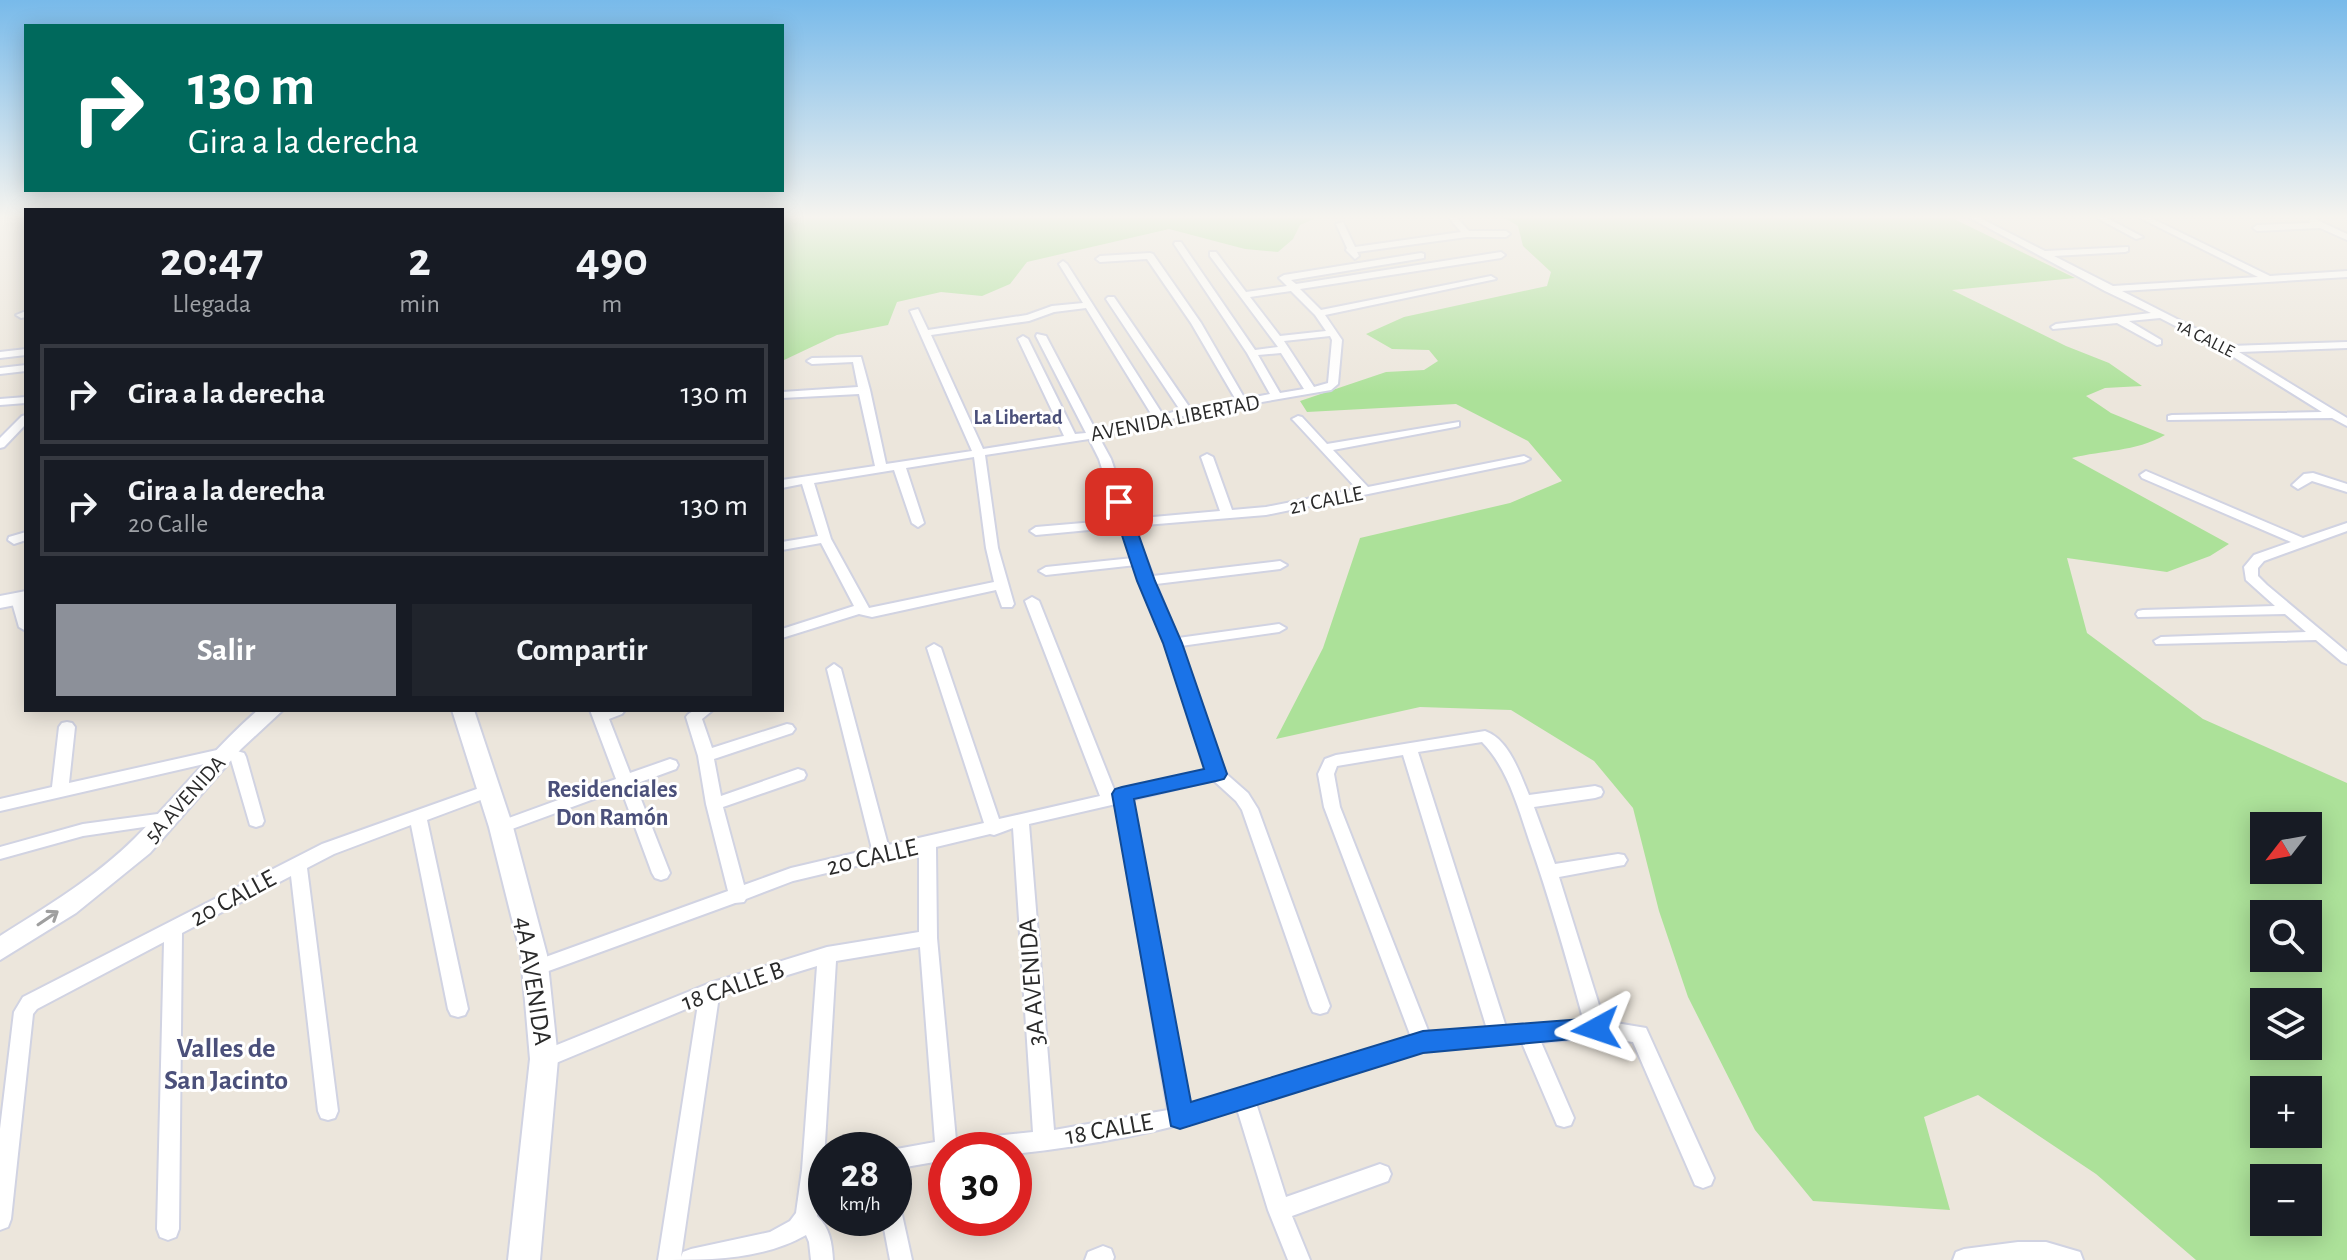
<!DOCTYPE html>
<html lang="es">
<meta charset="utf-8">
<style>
body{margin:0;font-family:"Alegreya Sans",sans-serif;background:#20242c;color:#f1f3f6;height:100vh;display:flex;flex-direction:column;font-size:30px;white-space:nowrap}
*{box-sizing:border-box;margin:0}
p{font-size:26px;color:#9ea1a6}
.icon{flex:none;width:44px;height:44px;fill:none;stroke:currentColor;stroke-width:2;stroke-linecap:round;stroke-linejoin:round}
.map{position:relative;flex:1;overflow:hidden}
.drawer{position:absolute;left:24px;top:208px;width:760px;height:504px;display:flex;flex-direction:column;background:#171b24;border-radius:0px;box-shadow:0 4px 20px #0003}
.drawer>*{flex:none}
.hud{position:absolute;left:24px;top:24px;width:760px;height:168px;border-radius:0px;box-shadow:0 4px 20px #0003;background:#00695c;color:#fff;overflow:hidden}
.needle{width:52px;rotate:239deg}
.buttons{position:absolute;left:2250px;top:812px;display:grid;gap:16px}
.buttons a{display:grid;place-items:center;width:72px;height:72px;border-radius:0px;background:#171b24;box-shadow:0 4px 20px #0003;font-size:40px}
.speed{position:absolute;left:808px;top:1132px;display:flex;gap:16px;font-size:40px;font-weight:700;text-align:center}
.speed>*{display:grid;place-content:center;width:104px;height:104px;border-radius:50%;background:#171b24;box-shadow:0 4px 20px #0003;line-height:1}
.speed small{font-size:20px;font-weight:400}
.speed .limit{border:12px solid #d22;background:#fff;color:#111}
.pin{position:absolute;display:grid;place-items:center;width:68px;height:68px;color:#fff;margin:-34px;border-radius:16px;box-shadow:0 4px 12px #0006}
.me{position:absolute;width:88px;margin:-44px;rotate:265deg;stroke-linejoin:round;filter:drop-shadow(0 0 6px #0008)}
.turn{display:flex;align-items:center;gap:28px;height:168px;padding:0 32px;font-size:36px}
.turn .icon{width:104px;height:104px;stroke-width:2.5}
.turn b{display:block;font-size:56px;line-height:68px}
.eta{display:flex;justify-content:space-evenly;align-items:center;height:136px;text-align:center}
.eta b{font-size:48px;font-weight:700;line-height:56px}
.cta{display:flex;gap:16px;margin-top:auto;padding:16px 32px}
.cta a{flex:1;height:92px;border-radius:0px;background:#8c9099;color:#fff;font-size:32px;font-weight:700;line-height:92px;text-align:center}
.cta a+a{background:#20242c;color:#f1f3f6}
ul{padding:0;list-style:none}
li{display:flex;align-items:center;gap:24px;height:100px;margin:0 16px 12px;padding:0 16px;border:4px solid #363941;border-radius:0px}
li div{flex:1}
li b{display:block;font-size:30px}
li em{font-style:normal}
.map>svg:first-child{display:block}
</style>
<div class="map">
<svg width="2347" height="1260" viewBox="0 0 2347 1260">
<rect width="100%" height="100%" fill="#ece6dc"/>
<!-- green -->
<g fill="#ace199" fill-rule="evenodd">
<path d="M782,218h534l-16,7 -7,14 -15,13 -33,-3 -76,-20 -142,33 -17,22 -28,12 -41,-4 -44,10 -9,23 -51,10 -55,26z"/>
<path d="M1505,218h447l123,60 -123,12 114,56 43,17 33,23 -37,2 -19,8 25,17 54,22c-30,17 -62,15 -93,23l157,86 -19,12 -43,16 -100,-14 20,75 116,86 144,64v477h-151l-100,-86 -118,-79 -54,22 26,93 -137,-9 -58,-71 -67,-133 -29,-86 -26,-103 -39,-47 -83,-51 -91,-3 -144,32 47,-91 37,-110 150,-35 52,-22 -34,-40 -72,-37 -149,8 -7,-11 86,-29 38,-2 14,-9 -9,-11 -37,-1 -26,-15 38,-17 143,-31 4,-14 -28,-26 -5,-20zM2264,826h44v44h-44zM2264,914h44v44h-44zM2264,1002h44v44h-44zM2264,1090h44v44h-44zM2264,1178h44v44h-44z"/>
</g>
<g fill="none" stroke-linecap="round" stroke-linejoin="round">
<!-- street casing -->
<g stroke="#d1d3e2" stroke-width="4">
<g id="street">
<path d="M1449,218h8l12,13h37l4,3 -4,3h-39l-110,15 2,4 -4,3 -9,-9 1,-2 -11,-24 7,-2 12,25 106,-15z"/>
<path d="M1970,218h10l65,33 83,-4v4l-3,1 -71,4 59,30 145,-9 -118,-59h11l119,58 77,-5v6l-225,14 108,55 117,-4v6l-108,4 108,66v8l-15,-8 -164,2v-4l4,-1 150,-3 -98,-61 -64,-33 -31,3 32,19v4l-4,1 -40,-22 -64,6 -2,-2 5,-3 95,-11 -46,-22z"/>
<path d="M2097,218h10l36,19 -7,2z"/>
<path d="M2313,218l34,16v6l-27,-12 -63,3 -4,-3 4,-3 53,-2 -1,-2z"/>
<path d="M1175,242h6l74,108 23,-3 -68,-91v-4h6l30,40 41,-6 -8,-8 5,-3 137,-22 3,1v4l-133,22 5,4 205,-32 4,3 -4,3 -201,31 21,21 170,-34 5,3 -171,36 17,25 -4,44 -7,6 -144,25 -88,22 12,22 20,60 89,-8 -19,-54 6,-3 6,3 19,53 34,-3 91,-18 -63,-68 -2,-2 6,-3 4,1 25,27 132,-22v4l-4,1 -122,23 35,37 156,-31 6,3 -6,3 -258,53 -133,11 20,50 127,-15 7,4 -7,4 -124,15 22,54 101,-14 7,4 -7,4 -98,14 42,125 25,22 10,16 72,197 -3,6 -7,2 -7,-2 -3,-6 -68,-196 -6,-9 -23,-21 -82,20 57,305 223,-68 -87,-230 -6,-33 7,-15 11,-4 149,-24c24,8 35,43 44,64l66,-9 6,2 2,4 -2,4 -6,2 -61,9 21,57 63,-10 6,1 3,5 -3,5 -6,1 -59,11 45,144 42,7 68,150 -3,7 -8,3 -8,-3 -62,-143 -37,-5 -55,5 33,76 -3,7 -7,2 -7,-2 -35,-82 -99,8 -167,52 30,94 94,-33 8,3 3,7 -3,7 -96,35 18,44h-22l-20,-50 -31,-101c-72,22 -148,37 -223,45v-4h-68v10l-52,9v-19h-3l44,-8 -15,-195 -84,14 -12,198 2,20h-3l-6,37c13,12 15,27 16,44h-22l-2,-18 -3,-7c-44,25 -96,25 -148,25l40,-256 -154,64 -7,-3 -3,-6 3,-6 173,-70 117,-36 92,-15v-81l-126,30 -47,18 -2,3 -9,1 -192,70 -7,3 -7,-3 -2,-5 2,-5 199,-72 -22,-87 -8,-48 -12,-39c6,-9 17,-7 27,-7l-11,9 10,29 75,-24 5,1 3,4 -3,4 -78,26 7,37 77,-27 6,2 2,4 -2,4 -81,28 21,78 47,-17 81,-19 -45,-180 7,-5 7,5 47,176 96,-22 -57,-175 7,-4 7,4 58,171 101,-23 -75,-195 7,-4 7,4 76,191 7,-4 4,1 81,-18 -41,-128 -23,-59 -4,-3 2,-2 -5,-14 -90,10 -7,-4 7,-4 87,-9 -12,-31 -85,8 -6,-4 6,-4 82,-7 -19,-61 -10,-20 -104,16 13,93 16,56 -2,3h-10l-6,-17 -124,27 -13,-3 -77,24v-9l72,-23 -33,-63 -39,7v-8l36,-6 -16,-52 -20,4v-8l93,-14 -16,-72 -77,4v-6l76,-5 -5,-25 -41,2 -5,-3 5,-3 49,-1 9,33 16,74 86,-13 -62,-140 8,-2 10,21 99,-15 25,-9 31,-3 -24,-39 4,-3 4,3 96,151 17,-5 -74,-111 2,-2h6l76,111 46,-8 -45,-77 -44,-64 -47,3 -4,-3 4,-3 50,-3 3,1 48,69 44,76 25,-5 -23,-41 -73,-109zM1291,291l24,24 11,16 -46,5 -30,-39zM1086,308l67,109 -57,14 -50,-95 -9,-2 -1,2 50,97 -11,1 -47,-95 -5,-3 -5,3 46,97 -81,13 -52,-114 98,-14 25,-9zM1330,336l2,4 -4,43 -14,4 -30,-46zM1281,353l23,36 -24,4 -22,-38zM974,457l12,91 8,34 -125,26 -38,-69 -17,-56 80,-13 18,53 6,4 6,-4 -18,-55zM1482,742c25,25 36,65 47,98 21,60 38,120 55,182l-78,5 -88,-275zM1403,755l84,274 -58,4 -89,-226 -6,-33 3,-8zM1116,804l52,306 -114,20 -25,-306zM1013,828l20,304 -77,8 -19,-202 -1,-91 54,-13 4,1zM817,966l-15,204 -6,43 -6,8 -20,11 -79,17 -8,3 -2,5 38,-261z"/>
<path d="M26,311v6l-5,1 -5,-3z"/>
<path d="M26,349v6l-26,3v-6z"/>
<path d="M26,365v6l-26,3v-6z"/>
<path d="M26,397v6l-26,2v-6z"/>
<path d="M26,415v9l-22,23 -4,1v-10l22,-22z"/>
<path d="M2146,471l157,67 44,-15v8l-83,30 -6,7v8l9,9 80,67v12l-5,-2 -26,-22 -160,4 -2,-3 7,-4 145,-5 -21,-18 -147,3 -2,-3 2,-3 5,-1 132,-4 -29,-26 -2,-13 10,-12 37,-13 -149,-64 -2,-3z"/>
<path d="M2313,473l34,11v8l-35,-11 -14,8 -6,-4 12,-11z"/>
<path d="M26,532v8l-12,4 -6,-4 1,-3z"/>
<path d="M18,595l5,1 3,7v28l-7,-4 -8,-28z"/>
<path d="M590,710h35l-3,4 -13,5 21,54 40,-14 6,2 2,4 -2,4 -41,15 35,89 -3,5 -6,2 -6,-2 -3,-5 -31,-84 -120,44 -6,-2 -2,-4 2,-4 121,-44z"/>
<path d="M67,722l5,1 3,4 -6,56 157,-35 18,5 2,4 18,64 -2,4 -6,2 -6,-2 -19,-65 -5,-1 -226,52v-12l52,-12 7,-60 3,-4z"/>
<path d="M488,785l6,2 2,4 -2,4 -67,25 41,189 -3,6 -7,2 -7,-2 -3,-6 -37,-184 -77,29 -27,14 31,243 -3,7 -7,2 -7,-2 -3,-7 -27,-235 -109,57 -3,296 -3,8 -8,3 -8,-3 -3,-8 7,-287 -127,67 -4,5 -22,205 -3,8 -8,3v-101l14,-117 9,-15 299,-153z"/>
<path d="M165,813l6,2 2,4 -2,4 -88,13 -83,23v-12l83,-23z"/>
<path d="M894,1208l7,2 11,50h-22l-8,-42h12z"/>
<path d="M2018,1242h28l34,10 3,8h-130l3,-8 8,-3z"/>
<path d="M1103,1246l8,3 3,8 -1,3h-28l3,-8z"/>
</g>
</g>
<!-- secondary casing -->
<g stroke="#d1d3e2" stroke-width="4">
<g id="secondary">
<path d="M26,591v12l-26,5v-12z"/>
<path d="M258,710h25l-42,39 -91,104 -74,60 -76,47v-24c46,-29 96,-59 135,-98 42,-42 78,-89 123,-128z"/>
<path d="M452,710h22l39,117 34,128 11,104 -18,201h-32l22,-201 -9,-104 -32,-128z"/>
</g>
</g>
<!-- street -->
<use href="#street" fill="#fff" fill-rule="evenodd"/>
<!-- secondary -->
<use href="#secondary" fill="#fff" fill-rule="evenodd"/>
</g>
<!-- one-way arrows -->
<defs><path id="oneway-shaft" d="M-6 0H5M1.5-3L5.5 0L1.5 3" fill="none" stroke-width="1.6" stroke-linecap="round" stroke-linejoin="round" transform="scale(2)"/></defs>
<use stroke="#9f9f9f" href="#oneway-shaft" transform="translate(48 918) rotate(-34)"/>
<!-- sky -->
<linearGradient id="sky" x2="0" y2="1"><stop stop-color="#78baea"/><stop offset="0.55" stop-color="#f6f4ef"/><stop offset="1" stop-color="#f6f4ef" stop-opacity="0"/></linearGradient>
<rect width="2347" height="394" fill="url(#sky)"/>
<!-- route -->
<path fill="#1a73e8" stroke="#114b97" stroke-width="2" d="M1119,497l8,5 28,79 27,62 45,131 -3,5 -8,2 -82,18 57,303 232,-71 173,-13 9,3 4,8 -4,7 -182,17 -243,76 -9,-3 -59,-332 3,-5 7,-2 82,-18 -41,-126 -26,-62 -26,-79z"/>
<g text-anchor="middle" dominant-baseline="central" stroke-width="6" stroke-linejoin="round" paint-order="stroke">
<!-- far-street labels -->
<g font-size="18" fill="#2a2a2a" stroke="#fff">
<text transform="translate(2205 339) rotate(27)">1A CALLE</text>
</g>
<!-- far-neighbourhood labels -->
<g font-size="20" font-weight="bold" fill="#4b507a" stroke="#fff">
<text x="1018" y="418">La Libertad</text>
</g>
<!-- street labels -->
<g font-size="22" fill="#2a2a2a" stroke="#fff">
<text transform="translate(1175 418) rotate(-11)">AVENIDA LIBERTAD</text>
<text transform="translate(1326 500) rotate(-11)">21 CALLE</text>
<text transform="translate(185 799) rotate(-48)">5A AVENIDA</text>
</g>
<!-- neighbourhood labels -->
<g font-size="24" font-weight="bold" fill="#4b507a" stroke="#fff">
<text x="612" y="790">Residenciales<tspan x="612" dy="28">Don Ramón</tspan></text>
</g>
<!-- near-street labels -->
<g font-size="26" fill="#2a2a2a" stroke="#fff">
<text transform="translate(872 857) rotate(-13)">20 CALLE</text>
<text transform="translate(233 898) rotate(-28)">20 CALLE</text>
<text transform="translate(533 981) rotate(81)">4A AVENIDA</text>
<text transform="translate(1032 982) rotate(-94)">3A AVENIDA</text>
<text transform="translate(733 986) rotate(-19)">18 CALLE B</text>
<text transform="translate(1109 1129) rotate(-10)">18 CALLE</text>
</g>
<!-- near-neighbourhood labels -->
<g font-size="28" font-weight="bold" fill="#4b507a" stroke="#fff">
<text x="226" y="1049">Valles de<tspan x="226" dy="32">San Jacinto</tspan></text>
</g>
</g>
</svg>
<div class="buttons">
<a><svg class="needle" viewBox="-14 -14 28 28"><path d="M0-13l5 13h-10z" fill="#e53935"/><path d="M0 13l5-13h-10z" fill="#9ea1a6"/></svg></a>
<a><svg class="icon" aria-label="search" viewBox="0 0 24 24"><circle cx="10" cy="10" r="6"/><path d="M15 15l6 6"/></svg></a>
<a><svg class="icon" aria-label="layers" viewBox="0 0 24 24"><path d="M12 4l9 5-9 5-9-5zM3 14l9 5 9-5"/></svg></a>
<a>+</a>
<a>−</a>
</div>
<div class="speed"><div>28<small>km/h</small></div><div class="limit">30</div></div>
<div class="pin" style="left:1119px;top:502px;background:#d93025"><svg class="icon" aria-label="arrive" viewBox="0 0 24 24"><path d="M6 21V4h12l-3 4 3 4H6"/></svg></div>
<svg class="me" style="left:1596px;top:1029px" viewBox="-20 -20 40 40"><path d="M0-17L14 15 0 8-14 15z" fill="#1a73e8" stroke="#fff" stroke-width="4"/></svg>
<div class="hud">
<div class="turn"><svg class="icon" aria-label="right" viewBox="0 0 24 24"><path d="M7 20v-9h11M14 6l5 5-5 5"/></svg><div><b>130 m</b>Gira a la derecha</div></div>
</div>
<section class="drawer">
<div class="eta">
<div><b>20:47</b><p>Llegada</p></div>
<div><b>2</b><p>min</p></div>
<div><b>490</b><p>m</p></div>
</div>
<ul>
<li><svg class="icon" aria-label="right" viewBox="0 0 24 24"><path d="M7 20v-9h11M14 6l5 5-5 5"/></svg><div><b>Gira a la derecha</b></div><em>130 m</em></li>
<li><svg class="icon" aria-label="right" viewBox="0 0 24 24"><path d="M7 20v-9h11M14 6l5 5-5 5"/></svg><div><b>Gira a la derecha</b><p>20 Calle</p></div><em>130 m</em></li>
</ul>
<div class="cta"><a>Salir</a><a>Compartir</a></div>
</section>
</div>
